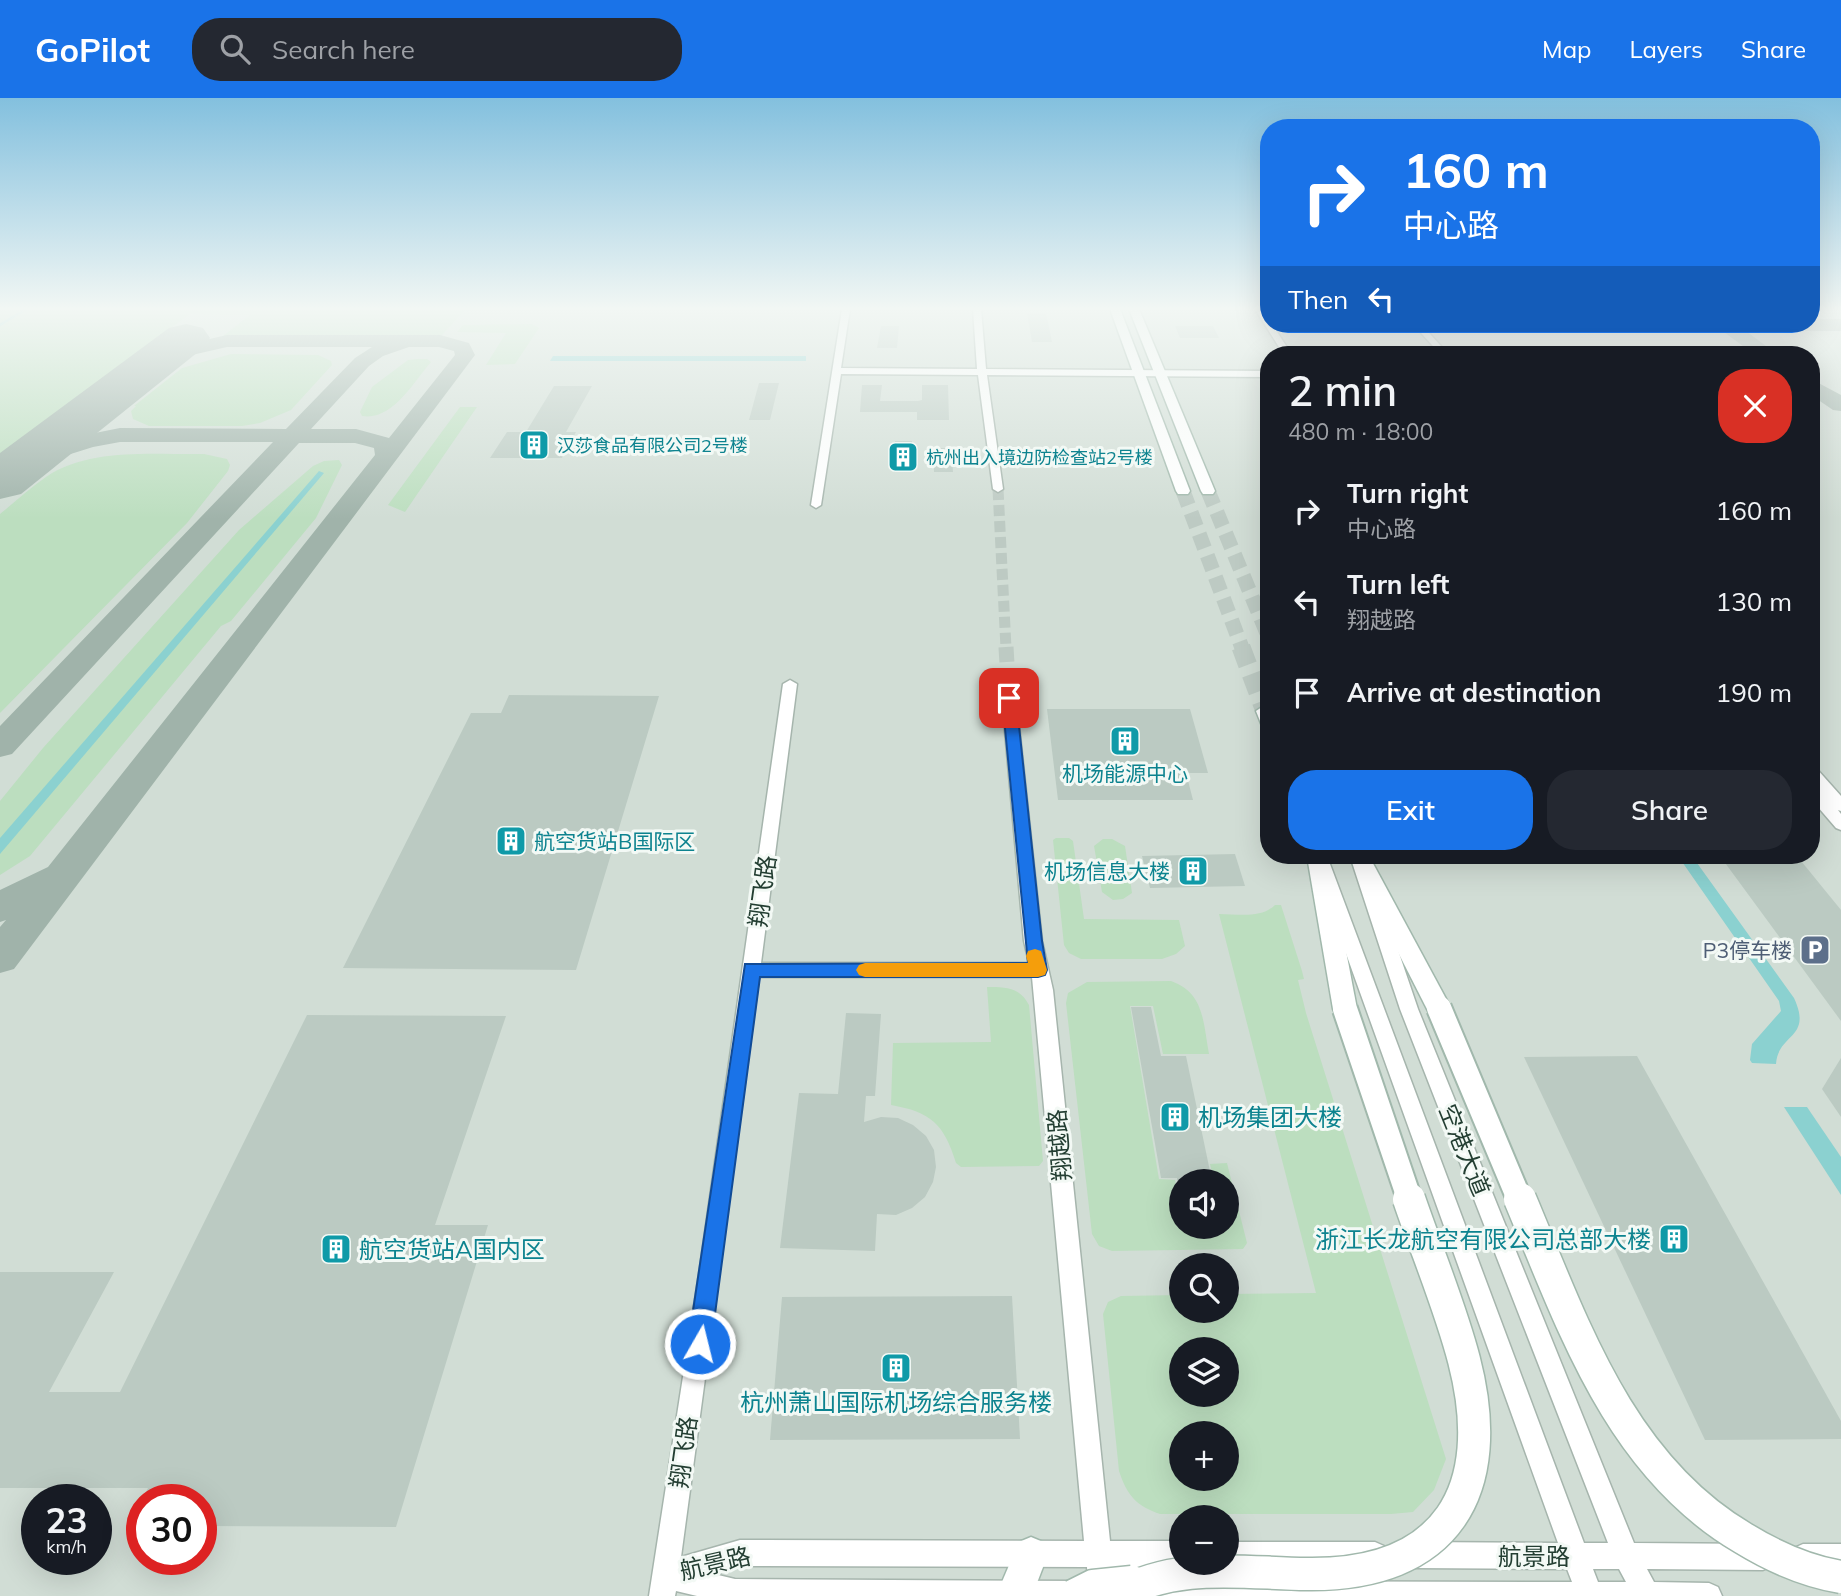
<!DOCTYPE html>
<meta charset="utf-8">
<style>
body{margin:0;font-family:Mulish,"Noto Sans SC",sans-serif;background:#242831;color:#f1f3f6;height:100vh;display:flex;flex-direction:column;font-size:26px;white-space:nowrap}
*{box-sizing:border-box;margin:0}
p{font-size:23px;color:#9ea1a6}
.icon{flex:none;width:38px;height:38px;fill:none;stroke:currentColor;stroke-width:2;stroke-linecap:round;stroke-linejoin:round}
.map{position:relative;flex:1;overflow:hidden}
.drawer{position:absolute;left:1260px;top:248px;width:560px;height:518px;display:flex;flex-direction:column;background:#171b24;border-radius:28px;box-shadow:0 7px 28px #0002}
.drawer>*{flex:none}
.hud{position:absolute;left:1260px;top:21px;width:560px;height:214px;border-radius:28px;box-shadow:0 7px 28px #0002;background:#1a73e8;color:#fff;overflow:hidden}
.fabs{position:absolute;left:1169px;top:1071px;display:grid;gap:14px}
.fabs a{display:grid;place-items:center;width:70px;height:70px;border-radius:50%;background:#171b24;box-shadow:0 7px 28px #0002;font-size:35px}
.speed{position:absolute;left:21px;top:1386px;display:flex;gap:14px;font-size:35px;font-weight:700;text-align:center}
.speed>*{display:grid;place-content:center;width:91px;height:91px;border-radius:50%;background:#171b24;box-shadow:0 7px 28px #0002;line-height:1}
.speed small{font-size:18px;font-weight:400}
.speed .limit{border:10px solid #d22;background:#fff;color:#111}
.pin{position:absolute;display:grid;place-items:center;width:60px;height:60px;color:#fff;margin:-30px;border-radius:14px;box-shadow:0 4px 10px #0006}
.me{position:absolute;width:77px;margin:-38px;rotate:8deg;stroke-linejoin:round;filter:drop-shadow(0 0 5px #0008)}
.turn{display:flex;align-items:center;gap:24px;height:147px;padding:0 28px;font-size:32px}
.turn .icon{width:91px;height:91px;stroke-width:2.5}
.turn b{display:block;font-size:49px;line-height:60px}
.then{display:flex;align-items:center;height:66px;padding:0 28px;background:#0003;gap:14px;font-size:26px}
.round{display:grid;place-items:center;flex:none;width:74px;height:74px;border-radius:28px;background:#242831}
.head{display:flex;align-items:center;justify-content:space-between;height:119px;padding:0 28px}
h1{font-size:42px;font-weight:600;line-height:52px}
.primary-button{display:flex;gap:14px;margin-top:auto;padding:14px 28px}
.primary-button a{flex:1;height:80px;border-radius:28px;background:#1a73e8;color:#fff;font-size:28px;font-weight:600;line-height:80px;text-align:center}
.primary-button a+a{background:#242831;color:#f1f3f6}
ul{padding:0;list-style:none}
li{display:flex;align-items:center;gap:21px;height:91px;padding:0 28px}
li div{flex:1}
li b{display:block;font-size:26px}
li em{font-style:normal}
header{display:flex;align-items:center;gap:42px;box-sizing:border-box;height:98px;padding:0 35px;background:#1a73e8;color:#fff}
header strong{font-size:33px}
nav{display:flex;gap:38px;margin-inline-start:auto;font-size:24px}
.search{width:490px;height:63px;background:#242831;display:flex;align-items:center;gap:18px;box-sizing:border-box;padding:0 24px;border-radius:28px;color:#9ea1a6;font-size:26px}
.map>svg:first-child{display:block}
</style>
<header>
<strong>GoPilot</strong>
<div class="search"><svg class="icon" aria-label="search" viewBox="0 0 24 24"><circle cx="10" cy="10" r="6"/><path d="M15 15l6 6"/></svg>Search here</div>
<nav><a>Map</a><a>Layers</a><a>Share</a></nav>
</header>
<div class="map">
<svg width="1841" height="1498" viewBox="0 0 1841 1498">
<rect width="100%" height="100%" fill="#e3ede7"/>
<!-- built -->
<path fill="#d1ddd5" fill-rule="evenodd" d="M0,211h1269v15h542v-15h30v1287h-1841zM1269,257h542v501h-542zM1181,1083h46v46h-46zM1181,1167h46v46h-46zM1181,1251h46v46h-46zM1181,1335h46v46h-46zM37,1402h59v59h-59zM142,1402h59v59h-59zM1181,1419h46v46h-46z"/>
<!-- green -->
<g fill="#bcdebf" fill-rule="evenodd">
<path d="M0,211h466l-25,27h-218l27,-21 -60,-1 -190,141z"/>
<path d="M532,226l7,4 -24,36 -29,1 20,-32 -49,-1 6,-7z"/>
<path d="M231,256l87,1 13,6 1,4 -41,45 -31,13 -18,3h-93l-16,-7 -2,-8 5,-5h-2l48,-38z"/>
<path d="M417,261h10l4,3c-18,21 -39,59 -69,54l-2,-4 12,-25 36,-27z"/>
<path d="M460,309h17l-72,105 -17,-7z"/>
<path d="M204,356l23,5 3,6 -2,6 -41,52 -187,190v-199c15,-12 30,-26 46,-37 44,-30 108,-22 158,-23z"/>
<path d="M339,362l3,5 -26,53 -85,103 -10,5 -191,230 -30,19v-74l43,-53 196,-218 74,-64 11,-5z"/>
<path d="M1056,740h13l4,3 11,78 95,1 6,26 -9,8 -14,5h-81l-12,-6 -5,-8 -11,-105z"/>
<path d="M1103,741h9l13,7 7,47 -9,6 -10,1 -11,-8 -8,-46z"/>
<path d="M1275,807h6l21,66 2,8 -6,1 8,33 140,446 -12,31 -21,22 -22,2h-231c-24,-8 -33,-19 -41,-43l-16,-157 5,-12 13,-6 60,-1v16h46v-17l89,-1 -97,-379c19,0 42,5 56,-9zM1181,1251h46v46h-46zM1181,1335h46v46h-46z"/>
<path d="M1171,883c34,12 32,42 38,73h-46l-10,-48h-23l29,173 16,1 6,29v18h46v-46h-13l-4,-17 17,-1 20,80 -4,6 -131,2 -13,-5 -7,-12 -26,-231 2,-10 19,-11z"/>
<path d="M987,889c18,0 33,0 42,18l14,156 -4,5 -78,1 -5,-4c-12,-39 -25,-51 -65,-58l2,-62 98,-1z"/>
</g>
<!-- water -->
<g fill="#8bd1d0">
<path d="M553,258h253v5h-256z"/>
<path d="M319,373l5,2 -324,381v-16z"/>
<path d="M1678,758h14l102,142c19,41 -16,35 -18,66l-24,-1 -2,-3 2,-16 29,-33 -2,-10z"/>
<path d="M1784,1009h23l34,50v38z"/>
</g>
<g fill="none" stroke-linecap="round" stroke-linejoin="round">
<!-- stream -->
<path stroke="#8bd1d0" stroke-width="2.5" d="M0,227l26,-16"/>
<!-- taxiway -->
<g fill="#a0b3aa" fill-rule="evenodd">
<path d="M1811,221h30v12h-95l32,24h-23l-42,-31h98z"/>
<path d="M227,237h213l29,8 6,12 -461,614 -14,4v-46l6,-7 -6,2v-32l48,-23 327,-412 -1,-7 -19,-5h-56l-287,311 -12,3v-31l273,-284h-153l-27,5 -67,21 -8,-2 -4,-5 4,-5 62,-20 40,-8 166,1 69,-71 17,-11h-145l-35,8 -41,16 -7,-2 -3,-4 3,-4 35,-15zM409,249h30l15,4 1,4 -66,83 -33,-9h-45l58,-63 14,-10z"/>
<path d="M1811,281l30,16v16l-8,-1 -22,-15z"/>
</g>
<!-- runway -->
<path fill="#a0b3aa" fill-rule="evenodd" d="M186,226l17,4 7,10 -7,10 -182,146 -21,5v-46l169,-125z"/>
</g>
<!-- building -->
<g fill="#bbcac2">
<path d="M1027,215h19l6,29h-20z"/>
<path d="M881,228h18l-2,22h-20z"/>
<path d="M1175,228h38l6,12h-39z"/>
<path d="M759,285h20l-9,37h-21z"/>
<path d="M862,287h20l-2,16h38l4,-1v-15h26l1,35h-32v-8h-57z"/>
<path d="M554,288h38l-26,46h10l-14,26h-72l17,-26h19z"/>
<path d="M895,343h17l-1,31h-17z"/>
<path d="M933,350h18l2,24h-19z"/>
<path d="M509,597l150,1 -83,274 -233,-2 128,-255h30z"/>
<path d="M1047,611h143l18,64h-22l7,27h-135z"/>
<path d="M1235,756l10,32 -95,2 -8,-32z"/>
<path d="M1720,758h77l44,54v111z"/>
<path d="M1131,909h20l10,49h25l26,125h-35v-3h-16z"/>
<path d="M846,915l35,1 -6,82h-9l-2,26 17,-5 17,1 15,7 13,11 8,14 2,17 -3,15 -8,15 -13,11 -16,7 -19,-1 -2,37 -95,-3 19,-155 39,1z"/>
<path d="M307,917l199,1 -71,209h53l-92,302 -195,-1v-26h-59l6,-12h-148v-216h114l-65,120h71z"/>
<path d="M1637,958l204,365v18l-136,1 -181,-383z"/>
<path d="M1841,960v59l-19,-28z"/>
<path d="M1012,1198l8,143 -250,1 12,-143z"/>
</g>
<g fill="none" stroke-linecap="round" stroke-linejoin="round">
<!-- street-tunnel-far1 -->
<path stroke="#bdcac3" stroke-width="11" stroke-dasharray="11 5" stroke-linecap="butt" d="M998,391l8,159"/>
<!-- street-tunnel -->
<path stroke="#bdcac3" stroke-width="15" stroke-dasharray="15 7" stroke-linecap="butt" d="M1006,549l3,51"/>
<!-- secondary-tunnel-far1 -->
<g stroke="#bdcac3" stroke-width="15" stroke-dasharray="15 8" stroke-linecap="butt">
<path d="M1183,393l59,157"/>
<path d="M1208,393l61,147"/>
</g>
<!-- secondary-tunnel -->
<path stroke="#bdcac3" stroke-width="19" stroke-dasharray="19 10" stroke-linecap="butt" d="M1241,549l24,64"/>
<!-- street casing -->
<g stroke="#a6b5ad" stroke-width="3">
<g id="street">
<path d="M842,211h8l-9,59 136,1 -4,-60h8l5,60 283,2v6l-282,-2 16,114 -5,3 -5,-3 -15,-114 -137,-1 -20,131 -5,3 -5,-3z"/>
<path d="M1255,211h8l6,9v6h3l20,31h-8z"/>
<path d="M1413,226h8l28,31h-8z"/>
<path d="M790,582l7,4 -36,279h268l-5,-22 -22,-243 7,-4 7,4 26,243 11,49 57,551h71v22h9l-9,4h-68l2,24 -2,5h-416l-21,-5 -1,5h-26l51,-329 83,-583zM759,879h273l52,564 -344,-1 -59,17zM740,1468l347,1 1,17 -8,-3 -345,-2 -21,-5z"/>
<path d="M987,582h30l7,4 -7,4 -35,-1v-6z"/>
<path d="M1811,669l5,1 25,28v15l-3,-1 3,4v16l-5,-2 -25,-29v-15l3,1 -3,-3z"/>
<path d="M1311,758h16l257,687h24l-208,-534 -50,-153h16l52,153 216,534 129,1 9,4 4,9 -4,9 -9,4 -116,-1 7,13 55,1 9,4 4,9h-594l4,-11 9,-4 431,1 -5,-13 -152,-1 -9,-4 -4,-9 4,-9 9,-4 143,1zM1593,1471h26l7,13h-28z"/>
<path d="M1227,1444h148l9,4 4,9 -4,9 -9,4h-148l-10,-5h10z"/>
<path d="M1803,1446h38v26h-38l-9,-4 -4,-9 4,-9z"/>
</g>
</g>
<!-- secondary casing -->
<g stroke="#a1b8ac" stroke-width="3">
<g id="secondary">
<path d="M1110,211h10l70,182 -2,3h-10l-2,-3z"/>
<path d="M1129,211h10l76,182 -2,3h-10l-2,-3z"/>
<path d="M1265,607l4,1v22l-7,-2 -6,-15z"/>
<path d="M1307,758h21l29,153 -3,7 -9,3 -9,-3 -3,-7z"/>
<path d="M1349,758h20l82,152 -3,7 -9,3 -9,-3z"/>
<path d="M1031,1439l12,5 5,12 -16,42h-36l23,-54z"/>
</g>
</g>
<!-- street -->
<use href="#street" fill="#fff" fill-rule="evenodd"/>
<!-- secondary -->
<use href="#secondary" fill="#fff" fill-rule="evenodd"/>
<!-- secondary-bridge-far1 casing -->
<g stroke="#a1b8ac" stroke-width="28" stroke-linecap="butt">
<g id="secondary-bridge-far1">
<path d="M1439,910l81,193"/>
<path d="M1345,911l65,192"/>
</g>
</g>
<!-- secondary-bridge casing -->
<g stroke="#a1b8ac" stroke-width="35" stroke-linecap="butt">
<g id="secondary-bridge">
<path d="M1520,1101c53,126 99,266 223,339 31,19 62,33 98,39"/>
<path d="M1073,1498l20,-10 39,-4"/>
<path d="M1115,1498c62,-35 124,-23 192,-22 140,2 191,-83 157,-214 -14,-54 -37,-108 -55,-161"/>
</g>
</g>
<!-- secondary-bridge-far1 -->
<use href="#secondary-bridge-far1" stroke="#fff" stroke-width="24"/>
<!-- secondary-bridge -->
<use href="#secondary-bridge" stroke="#fff" stroke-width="32"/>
</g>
<!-- sky -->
<linearGradient id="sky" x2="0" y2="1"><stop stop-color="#83c0de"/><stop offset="0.5" stop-color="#f2f7f4"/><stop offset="1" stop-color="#f2f7f4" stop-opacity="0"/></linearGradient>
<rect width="1841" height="421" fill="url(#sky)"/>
<!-- route -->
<path fill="#1a73e8" stroke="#114b97" stroke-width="2" d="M1009,595l7,5 26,243 5,29 -2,5 -7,2h-278l-49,367 -3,8 -8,4 -9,-4 -3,-8 57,-380 283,-1 -26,-265z"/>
<!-- slow -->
<path fill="#f59e0b" d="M1035,851l6,2 6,19 -2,5 -7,2h-173l-6,-2 -3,-5 3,-5 6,-2h163l-2,-7 2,-5z"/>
<!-- icons -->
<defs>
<g id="building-square" transform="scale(1.575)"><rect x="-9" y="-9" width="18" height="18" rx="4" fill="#0f9aa8" stroke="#f3f9f5"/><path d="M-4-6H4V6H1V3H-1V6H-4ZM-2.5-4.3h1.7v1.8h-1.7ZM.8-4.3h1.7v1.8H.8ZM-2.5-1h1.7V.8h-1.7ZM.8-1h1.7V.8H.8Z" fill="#fff"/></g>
<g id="parking-square" transform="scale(1.575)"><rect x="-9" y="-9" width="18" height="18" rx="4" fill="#5c6f8a" stroke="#f3f9f5"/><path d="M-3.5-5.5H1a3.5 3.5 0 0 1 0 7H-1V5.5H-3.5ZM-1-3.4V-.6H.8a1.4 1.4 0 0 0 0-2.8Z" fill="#fff"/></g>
</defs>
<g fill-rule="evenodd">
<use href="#building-square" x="534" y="347"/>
<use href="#building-square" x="903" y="359"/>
<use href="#building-square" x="1125" y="643"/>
<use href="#building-square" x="511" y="743"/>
<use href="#building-square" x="1193" y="773"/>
<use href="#parking-square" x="1815" y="852"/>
<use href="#building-square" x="1175" y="1019"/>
<use href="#building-square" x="1674" y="1141"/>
<use href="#building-square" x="336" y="1151"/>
<use href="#building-square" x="896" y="1270"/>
</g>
<g text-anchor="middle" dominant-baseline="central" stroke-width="6" stroke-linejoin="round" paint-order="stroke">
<!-- far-culture labels -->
<g font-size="18" fill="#0d838f" stroke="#f3f9f5" text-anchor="start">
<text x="557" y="347">汉莎食品有限公司2号楼</text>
<text x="926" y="359">杭州出入境边防检查站2号楼</text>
</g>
<!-- culture labels -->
<g font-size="21" fill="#0d838f" stroke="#f3f9f5">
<text x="1125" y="675">机场能源中心</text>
<text x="534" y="743" text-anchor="start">航空货站B国际区</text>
<text x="1170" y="773" text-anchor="end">机场信息大楼</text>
</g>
<!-- service labels -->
<g font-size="21" fill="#4e5e75" stroke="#f3f9f5" text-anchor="end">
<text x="1792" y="852">P3停车楼</text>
</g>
<!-- near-street labels -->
<g font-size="24" fill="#233e32" stroke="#f3f9f5">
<text transform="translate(762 793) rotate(-82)">翔飞路</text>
<text transform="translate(1059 1047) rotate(-95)">翔越路</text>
<text transform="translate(1465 1052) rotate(68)">空港大道</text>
<text transform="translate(683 1354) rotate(-82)">翔飞路</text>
<text x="1534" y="1458">航景路</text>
<text transform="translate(715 1465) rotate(-13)">航景路</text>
</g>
<!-- near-culture labels -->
<g font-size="24" fill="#0d838f" stroke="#f3f9f5" text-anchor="start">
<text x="1198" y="1019">机场集团大楼</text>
<text x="1651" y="1141" text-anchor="end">浙江长龙航空有限公司总部大楼</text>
<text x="359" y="1151">航空货站A国内区</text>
<text x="896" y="1304" text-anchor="middle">杭州萧山国际机场综合服务楼</text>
</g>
</g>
</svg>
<div class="fabs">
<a><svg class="icon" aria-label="sound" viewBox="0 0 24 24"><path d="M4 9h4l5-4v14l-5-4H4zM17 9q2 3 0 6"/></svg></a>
<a><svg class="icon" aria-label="search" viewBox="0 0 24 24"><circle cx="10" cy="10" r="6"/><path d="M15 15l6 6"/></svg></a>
<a><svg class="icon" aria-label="layers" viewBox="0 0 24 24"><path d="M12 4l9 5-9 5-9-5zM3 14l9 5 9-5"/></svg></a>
<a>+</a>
<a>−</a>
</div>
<div class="speed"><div>23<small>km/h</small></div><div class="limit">30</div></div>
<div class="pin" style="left:1009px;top:600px;background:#d93025"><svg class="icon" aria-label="arrive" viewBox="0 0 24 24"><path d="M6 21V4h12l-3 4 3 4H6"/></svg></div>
<svg class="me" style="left:700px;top:1246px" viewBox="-20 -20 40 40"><circle r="17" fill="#1a73e8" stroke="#fff" stroke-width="3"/><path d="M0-11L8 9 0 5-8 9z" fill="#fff"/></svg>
<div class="hud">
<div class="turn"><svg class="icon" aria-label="right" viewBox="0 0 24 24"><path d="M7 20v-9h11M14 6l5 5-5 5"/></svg><div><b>160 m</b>中心路</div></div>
<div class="then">Then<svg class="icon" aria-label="left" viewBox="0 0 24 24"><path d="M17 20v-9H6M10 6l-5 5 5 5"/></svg></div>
</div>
<section class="drawer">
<div class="head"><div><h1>2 min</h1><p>480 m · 18:00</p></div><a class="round" style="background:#d93025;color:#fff"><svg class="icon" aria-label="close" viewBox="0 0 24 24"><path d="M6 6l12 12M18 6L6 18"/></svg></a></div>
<ul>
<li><svg class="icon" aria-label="right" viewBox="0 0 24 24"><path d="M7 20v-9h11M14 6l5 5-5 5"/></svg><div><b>Turn right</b><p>中心路</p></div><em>160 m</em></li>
<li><svg class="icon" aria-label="left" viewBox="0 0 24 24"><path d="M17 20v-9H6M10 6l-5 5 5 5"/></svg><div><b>Turn left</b><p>翔越路</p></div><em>130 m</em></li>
<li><svg class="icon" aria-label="arrive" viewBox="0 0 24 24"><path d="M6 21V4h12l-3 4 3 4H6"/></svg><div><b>Arrive at destination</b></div><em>190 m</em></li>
</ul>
<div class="primary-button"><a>Exit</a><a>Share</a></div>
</section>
</div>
